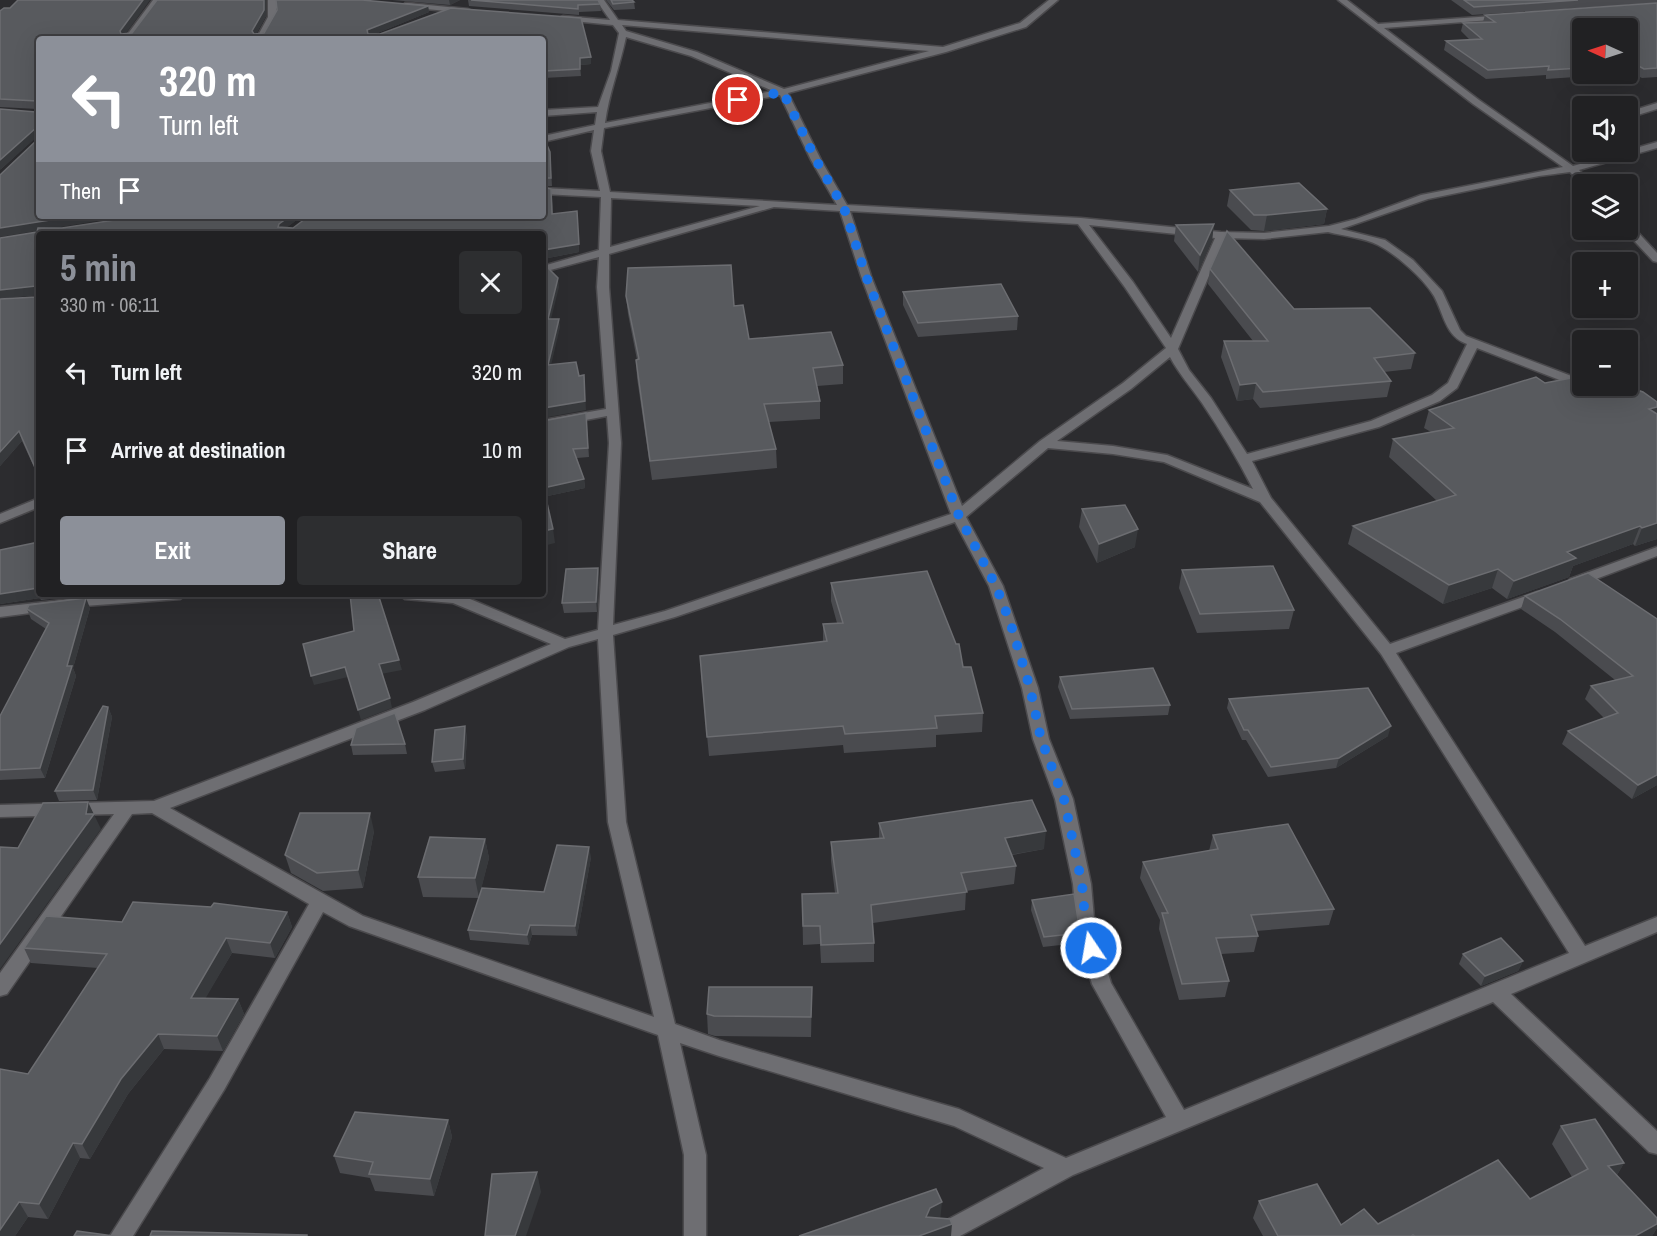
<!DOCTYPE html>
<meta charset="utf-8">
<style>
body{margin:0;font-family:"Archivo Narrow",sans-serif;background:#2d2e30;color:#f1f3f6;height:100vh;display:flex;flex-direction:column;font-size:22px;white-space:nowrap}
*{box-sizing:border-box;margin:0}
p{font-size:20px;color:#a2a3a6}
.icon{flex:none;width:33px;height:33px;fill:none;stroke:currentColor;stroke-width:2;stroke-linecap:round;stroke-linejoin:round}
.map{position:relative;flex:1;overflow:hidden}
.side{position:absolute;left:36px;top:231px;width:510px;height:366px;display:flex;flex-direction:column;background:#212123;border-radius:6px;box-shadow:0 6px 24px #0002,0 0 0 2px #3e3e41}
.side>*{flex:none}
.top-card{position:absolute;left:36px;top:36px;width:510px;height:183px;border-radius:6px;box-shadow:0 6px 24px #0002,0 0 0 2px #3e3e41;background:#8c9099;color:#fff;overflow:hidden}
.needle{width:39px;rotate:273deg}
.buttons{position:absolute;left:1572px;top:18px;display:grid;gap:12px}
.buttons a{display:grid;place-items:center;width:66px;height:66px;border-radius:6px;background:#212123;box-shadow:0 6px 24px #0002,0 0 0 2px #3e3e41;font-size:30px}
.pin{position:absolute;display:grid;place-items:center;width:51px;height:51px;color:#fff;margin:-26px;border:3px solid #fff;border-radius:50%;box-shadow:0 2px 6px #0007}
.me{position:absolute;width:66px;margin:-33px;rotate:348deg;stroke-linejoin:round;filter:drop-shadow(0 0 4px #0008)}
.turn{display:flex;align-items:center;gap:21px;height:126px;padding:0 24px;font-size:27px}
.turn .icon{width:78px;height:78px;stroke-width:2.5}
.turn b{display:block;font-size:42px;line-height:51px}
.then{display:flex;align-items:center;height:57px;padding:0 24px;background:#0003;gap:12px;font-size:22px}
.round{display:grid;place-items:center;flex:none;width:63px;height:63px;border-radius:6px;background:#2d2e30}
.head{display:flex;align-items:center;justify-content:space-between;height:102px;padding:0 24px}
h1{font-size:36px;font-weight:800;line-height:45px;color:#8c9099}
.primary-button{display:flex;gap:12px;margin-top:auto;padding:12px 24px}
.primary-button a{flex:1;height:69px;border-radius:6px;background:#8c9099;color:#fff;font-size:24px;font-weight:800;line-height:69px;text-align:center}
.primary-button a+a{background:#2d2e30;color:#f1f3f6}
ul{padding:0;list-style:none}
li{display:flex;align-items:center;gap:18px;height:78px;padding:0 24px}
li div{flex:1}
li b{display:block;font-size:22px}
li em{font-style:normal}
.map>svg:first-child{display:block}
</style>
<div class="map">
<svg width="1657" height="1236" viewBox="0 0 1657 1236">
<rect width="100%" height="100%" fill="#2c2c2f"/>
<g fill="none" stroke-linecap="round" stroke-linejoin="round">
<!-- minor casing -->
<g stroke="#4b4a4d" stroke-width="3">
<g id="minor">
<path d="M153,0h8l-29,39h-8z"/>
<path d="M268,0h8v17l-12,22h-8l12,-22z"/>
<path d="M596,0h8l14,20 325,27 77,-24 29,-23h9l-32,27 -80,25 -158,41 33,67 26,45 234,13 140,14 43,1 65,-7 27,-7 65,-24 142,-28 -90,-63 -135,-104h9l31,24 129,-9 1,2 -4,2 -120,9 95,72 94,66 84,-24v6l-78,22 13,14 -10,1 -12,-13 -31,4 -111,23 -87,30 44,11 28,20 29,31 18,39 6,6 116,44v6l4,1h-8l-101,-39 -20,40 -17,13 -61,26 -127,34 19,37 119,146 147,-52h10l2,3 -2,3 -151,55 189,293 72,-29v15l-146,62 146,137v23l-8,-2 -156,-150 -420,173 -113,61h-33l3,-7 114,-61 -90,-42 -235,-70 -39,-13 26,112v81h-22v-81l-26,-120 -309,-109 -26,-14 -99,178 -91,146h-23l100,-158 99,-174 -157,-91 -20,1 -125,180 -7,2v-23l114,-159 -114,3v-12l154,-4 259,-99 138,-58 -98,-41 -48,-4 -7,-5h60l107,45 33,-9 11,-187 -2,-27 -64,12v-8l63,-11 -9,-122 2,-30 -56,15v-6l56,-16 2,-53 -58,-3v-6l57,3 -9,-40 3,-21 -51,12v-6l52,-11 2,-13 -54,4v-6l55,-3 13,-36 8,-38 -6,-8 -50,-5 -4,-2 4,-2 47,4zM622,25l307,26 -145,38 -87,-37 -71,-21zM626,37l65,19 82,35 -168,32c4,-30 15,-57 21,-86zM780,95l31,65 26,45 -227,-13 -9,-41 3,-23zM611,198l149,8 -150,41zM774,207l66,4 21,65 90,238 -286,97 -52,14 8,-182 -12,-156v-33zM850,211l228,13 46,62 42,62 -43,35 -83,58 -78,65 -91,-230zM1089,225l126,13 -44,100 -38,-56zM1328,232c16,4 36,6 50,13 18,9 46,34 56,51 10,18 11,40 33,48l-19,39 -16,12 -61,26 -124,33 -36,-56 -22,-28 -11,-21 47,-111 39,1zM1170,357c9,17 21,30 32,46 19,28 36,57 51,86l-86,-34 -54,-9 -56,-5 74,-52zM1048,448l65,6 51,8 96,40 121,152 188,299 -385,157 -73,-127 -16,-53 -4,-46 -18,-85 -24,-60 -11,-51 -35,-102 -37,-69zM955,522l34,64 33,102 11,51 22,60 18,85 4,46 15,54 74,133 -100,41 -107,-49 -240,-69 -44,-16 -49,-202 -13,-187 62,-18zM598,639l10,183 46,195 -291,-101 -193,-108 255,-98 144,-63z"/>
<path d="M408,3l60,6 4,2 -4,2 -63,-6v-4z"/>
<path d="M1657,103v6l-29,9v-6z"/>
<path d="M113,216h10l-10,18h-10z"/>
<path d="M1628,225l4,1 25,27v9l-4,-1 -29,-31h4z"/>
<path d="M39,498v9l-39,16v-9z"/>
<path d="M1657,547v9l-77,29 -5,1 -7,-4 2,-3z"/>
<path d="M117,594h70l-7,5 -96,7 -84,11v-10z"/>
</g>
</g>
<!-- minor -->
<use href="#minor" fill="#6e6e72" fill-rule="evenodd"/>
</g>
<!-- wall -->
<g fill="#4a4b4f">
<path d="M266,0v16l-10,18 172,-28 1,6 -54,22 216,30 -11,1 1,11 -37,2 -505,-39 15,189 248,-12 -15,11 6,1 259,-31 1,17 24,-3 2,41 -36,7v-25h-504v244l-17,-37 -22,25v-167l36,-2 2,-2 -38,3v-59l37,-7v-1l1,-96 -38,35 36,-58 1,-3 -37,-2v-96l125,23 7,-1z"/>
<path d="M392,0h68l-10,5z"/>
<path d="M468,0l132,4 1,7 -22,1v3l-110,-9z"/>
<path d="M606,0h26l2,2 1,7 -21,1z"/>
<path d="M1451,0h206v3l-185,12z"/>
<path d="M1657,3v74l-15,1 -10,-5h-4v-45h-46v46h38l-74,5v-4l-60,4 -42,-29 2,-9 24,-1 -9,-9 2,-8 20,-1 2,-7z"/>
<path d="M543,136l7,16 2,34h-9z"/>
<path d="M1230,190l97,19 -3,15 -60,7 -13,-1 -24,-24z"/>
<path d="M1214,224l-2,16 -14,32 -24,-31 2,-16z"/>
<path d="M1210,269l84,40 121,44 -4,16 -27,3 7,9 -4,16 -127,11 -7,-9 -16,2 -16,-44 3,-16h29l-45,-57z"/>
<path d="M903,292l115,24 -1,14 -99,7 -15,-32z"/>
<path d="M626,296l108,10 15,33 94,26v19l-26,2 3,15v18l-51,3 7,27 1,19 -125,12 -15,-102 -1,-18h1l-9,-46z"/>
<path d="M1545,383l112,19v137l-22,7 -2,-2 -60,22 -4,11 -62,22 -15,-11 -49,16 -95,-60 5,-18 84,-25 -48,-44 4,-18 38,-7 -7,-4 5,-18z"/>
<path d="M586,413l3,44 -12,1 7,21 1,9 -42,9z"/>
<path d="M1082,509l53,38 -38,16 -18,-36z"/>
<path d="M39,542v52h55l-53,6 -1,-2 -40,6v-54z"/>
<path d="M598,568l1,9 -2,35 -33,1 -2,-10z"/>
<path d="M1182,570l112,40 -5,19 -92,4 -18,-45z"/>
<path d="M831,583l132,84 20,46 -1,19 -46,3v12l-92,6 -1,-8 -134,11 -8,-82 122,-32v-18l14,-1 -6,-22z"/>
<path d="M1525,596l132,23v166l-25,14 -70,-55 6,-13 36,-13 -19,-19 6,-13 24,-6 -60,-48 -34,-23z"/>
<path d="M90,608l-17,60 3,8 -31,102 -45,2v-64l46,-87 -15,-10 -4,-10z"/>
<path d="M1060,677l110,28 -2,10 -98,4 -12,-32z"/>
<path d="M1229,699l159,37 -52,32 -68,9 -22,-37h-4l-15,-32z"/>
<path d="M108,707l4,10 -15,83 -38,1 -4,-10z"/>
<path d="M467,736l-2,33 -30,3 -3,-10z"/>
<path d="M405,744l2,10 -54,1 -2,-10z"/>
<path d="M879,823l165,26 -32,6 4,11 -2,18 -48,7 -1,19 -92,13 1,20v19l-53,1 -1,-19 -17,1 -1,-51 33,-1 -4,-32v-19l48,-3z"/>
<path d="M374,831l-11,57 -40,3 -32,-18 -6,-18z"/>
<path d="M1213,835l121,74 -5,16 -73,6 2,5 -4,16 -33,2 8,27 -4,16 -46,3 -20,-71 1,-9 -20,-42 3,-16 66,-11z"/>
<path d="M485,839l4,19 -10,38 65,-4 47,-35 -14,79 -45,-1 -3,10 -59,-5 -2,-10 11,-32 -56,-1 -5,-20z"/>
<path d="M1032,900l48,33 -2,10 -35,4 -12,-37z"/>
<path d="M211,907l76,5 5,15 -17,31 -43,-5 -27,45 33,1 6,15 -21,37 -59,-2 -36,45 -38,65 -10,-1 -32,61 -20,-2 -13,19 13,-162 70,-106 -67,-5 -7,-15 98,-26z"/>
<path d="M1463,954l60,7 -5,10 -37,15 -22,-22z"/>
<path d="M812,987l-1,50 -96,-1 -7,-2 -1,-20z"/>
<path d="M448,1120l4,17 -18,59 -59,-5 -5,-13 -30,-5 -6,-17z"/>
<path d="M1561,1126l63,37 -7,12 40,43v10l-5,8h-389l-10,-18 6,-17 82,24 37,-1 152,-25 42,-22 -20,-33z"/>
</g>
<!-- shaded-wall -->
<g fill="#37393c">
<path d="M143,0h7l-28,39 -2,-8z"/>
<path d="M264,0h2v16l-12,22 -2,-7z"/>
<path d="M449,0h11l-10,5z"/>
<path d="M428,6l1,6 -61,25 -1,-7z"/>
<path d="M591,57v7l-11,1 1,11 -1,-18z"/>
<path d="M37,127l2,8 -39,35v-10z"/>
<path d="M1327,209l-3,15 -60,7 3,-16z"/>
<path d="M577,211l2,41 -36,7v-9z"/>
<path d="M75,216h53l-128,21v-9z"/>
<path d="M290,216h12l-21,16 -3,-5 1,-3z"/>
<path d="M1214,224l-2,16 -14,32 2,-17z"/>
<path d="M558,278l1,9 -10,40 -1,-8z"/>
<path d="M36,286l3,9 -39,3v-8z"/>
<path d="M559,319l1,8 -11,47 -1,-9z"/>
<path d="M584,375l2,35 -43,8v-10z"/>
<path d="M1256,383l-3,16 -16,2 3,-16z"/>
<path d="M1657,407v14l-8,-12z"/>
<path d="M19,431l3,10 -22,25v-14z"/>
<path d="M584,479l1,9 -42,9v-9z"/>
<path d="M1657,523v16l-22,7 7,-18z"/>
<path d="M1640,526l-7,18 -60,22 -4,11 -62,22 7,-18 53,-29z"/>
<path d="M553,529l2,14 -12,3v-15z"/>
<path d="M1138,529l-3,18 -38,16 2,-19z"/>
<path d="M598,568l1,9 -2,35 -1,-10z"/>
<path d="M1498,569l-6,19 -49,16 6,-19z"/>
<path d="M38,588l-1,2 3,8 -40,6v-10z"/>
<path d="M86,598l4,10 -17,60 3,8 -31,102 -5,-10 27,-102z"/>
<path d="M399,660l3,10 -21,4 -2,-10z"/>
<path d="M345,667l3,10 -34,8 -3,-9z"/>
<path d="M390,698l2,10 -31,12 -3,-10z"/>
<path d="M108,707l4,10 -15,83 -4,-10z"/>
<path d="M465,726l2,10 -2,33 -2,-10z"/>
<path d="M1391,726l-3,10 -52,32 3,-10z"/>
<path d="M1657,775v10l-25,14 6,-14z"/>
<path d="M88,802l13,27 -101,140v-25l86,-130z"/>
<path d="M370,813l4,18 -11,57 -5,-18z"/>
<path d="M1046,831l-2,18 -41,7 2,-18z"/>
<path d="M485,839l4,19 -10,40 -4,-20z"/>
<path d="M589,847l2,10 -14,79 -2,-10z"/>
<path d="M287,912l5,15 -17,31 -5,-15z"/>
<path d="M530,925l2,10 -3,10 -2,-10z"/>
<path d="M226,938l6,15 -35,60 -6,-15z"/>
<path d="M1523,961l-5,10 -37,15 4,-10z"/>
<path d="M812,987v20l-1,30v-20z"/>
<path d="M238,999l6,15 -21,37 -6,-15z"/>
<path d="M158,1034l6,15 -36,45 -38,65 -8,-15 39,-65z"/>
<path d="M448,1120l4,17 -18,59 -4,-17z"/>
<path d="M73,1143l7,15 -32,61 -9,-15z"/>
<path d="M1624,1163l-10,17 -6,-14z"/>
<path d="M537,1172l4,20 -15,44h-11z"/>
<path d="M19,1202l9,15 -13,19h-15v-6z"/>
<path d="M942,1202l-2,19 12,3 -1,12h-32l11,-28z"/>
<path d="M1657,1224v4l-5,8h-17z"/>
</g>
<!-- building -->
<g fill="#585a5e" stroke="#6c6d71" stroke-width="1.5">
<path d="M18,0h125l-23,31 1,3 11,-1 25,-33h107v10l-12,21 2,3 10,-1 13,-23 -1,-10h86l66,6 -61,24 1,4h12l71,-26 130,10 10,39 -11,1v11l-36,2 -1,2v-34h-504v177h36l-75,12v-53l38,-36 1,-10 -2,-2 -37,33v-51l36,3 3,-8 -2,-3 -37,-2v-88l4,-3h6z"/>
<path d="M471,0h127l2,4 -22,1v4z"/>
<path d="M611,0h21l2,2 -21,2z"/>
<path d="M1464,0h114l-104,7z"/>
<path d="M1657,3v65l-13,1 -9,-5h-7v-36h-46v40l-34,2 1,-4 -61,4 -42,-29 36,-2 -19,-16 32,-1 -10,-7z"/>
<path d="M543,136l7,16 1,26h-8z"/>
<path d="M1299,183l28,26 -60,6h-13l-24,-25z"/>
<path d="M543,187l8,2 1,25 25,-3 2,33 -36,6v-16h-504v238h-2l-18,-41 -19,21v-153l36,-2 2,-3 -2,-8 -36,4v-52l37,-6 1,-4h24l79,-12h149l-11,8 -1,3 15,1 16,-12h234z"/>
<path d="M1214,224l-14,31 -24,-30z"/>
<path d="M1227,231l67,78 76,-1 45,45 -41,5 17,23 -128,11 -7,-9 -16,2 -16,-44h44l-58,-72z"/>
<path d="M543,265h2l13,13 -10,41h11l-11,46 28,-3 3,14 5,-1 1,26 -42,7z"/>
<path d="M731,265l3,41 9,-1 6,34 82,-7 12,33 -30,3 7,33 -56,3 12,45 -126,12 -14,-101 3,-1 -13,-63 2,-28z"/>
<path d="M1001,284l17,32 -100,7 -15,-31z"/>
<path d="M1582,376v10h44l17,6 14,10v5l-8,2 8,5v109l-15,5 -2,-2 -73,26 9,6 -62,23 -16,-12 -49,16 -96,-59 103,-31 -63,-56 61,-11 -25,-18 107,-33 9,6z"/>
<path d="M586,413l2,35 -15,1 11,30 -41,9v-67z"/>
<path d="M543,503h4l6,26 -10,2z"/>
<path d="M1125,505l13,24 -39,15 -17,-35z"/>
<path d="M39,542v48h-2l1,-2 -38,6v-44z"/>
<path d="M1273,566l21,44 -94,4 -18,-44z"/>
<path d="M598,568l-2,34 -34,1 4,-34z"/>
<path d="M927,571l29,73h3l4,23h8l12,46 -48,3 2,12 -92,6 -2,-8 -136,11 -7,-81 127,-15 -4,-17 20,-1 -12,-40z"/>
<path d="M1588,573l69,46v156l-19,10 -70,-54 50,-18 -27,-27 42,-10 -73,-57 -35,-23z"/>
<path d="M350,594h28l21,66 -20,4 11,34 -32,12 -13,-43 -34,9 -8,-32 51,-13z"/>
<path d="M86,598l-19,68h5l-32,102 -40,2v-54l49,-93 -22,-14 2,-4z"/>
<path d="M1153,668l17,37 -98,4 -12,-32z"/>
<path d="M1368,688l23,38 -52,32 -68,9 -23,-37h-4l-15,-31z"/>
<path d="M103,706l5,1 -15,83 -38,1z"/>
<path d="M395,713l10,31 -54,1 5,-17z"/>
<path d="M465,726l-2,33 -31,3 3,-32z"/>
<path d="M1032,800l14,31 -41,7 11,28 -55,7 6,19 -96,13 3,38 -53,2 -1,-19h-17l-1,-32 36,-1 -7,-51 53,-4 -5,-15z"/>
<path d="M88,802l-2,12h8l-94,130v-97l18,1 25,-45z"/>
<path d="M300,813h70l-12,57 -41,3 -32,-18z"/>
<path d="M1288,824l46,85 -83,6 7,21 -42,2 13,43 -47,3 -20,-71h6l-25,-51 75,-13 -5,-14z"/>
<path d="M430,837l55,2 -10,39 -57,-1z"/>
<path d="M557,845l32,2 -14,79 -45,-1 -3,10 -59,-5 14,-42 62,4z"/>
<path d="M1074,894l6,39 -36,4 -12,-37z"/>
<path d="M133,902l78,5 3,-4 73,9 -17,31 -44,-5 -35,60 47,1 -21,37 -59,-2 -37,45 -39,65 -9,-1 -34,61 -20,-2 -19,28v-161l28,5 79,-120 -83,-6 22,-32 76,6z"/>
<path d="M1501,938l22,23 -38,15 -22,-22z"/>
<path d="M709,987h103l-1,30 -97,-1 -7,-2z"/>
<path d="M355,1112l93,8 -18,59 -61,-5 4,-12 -39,-6z"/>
<path d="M1595,1119l29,44 -16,3 49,52v6l-22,12h-220l-2,-1 -2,1h-133l-19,-35 58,-17 24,41 23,-16 14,15 120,-64 32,39 58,-30 -27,-43z"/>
<path d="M537,1172l-22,64h-30l7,-62z"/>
<path d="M936,1189l6,13 -12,6 -4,9 24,2 2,5 -33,12h-120z"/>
<path d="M77,1231l37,5h-40z"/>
<path d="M152,1231l155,4v1h-157z"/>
</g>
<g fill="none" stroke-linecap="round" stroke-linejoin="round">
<!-- route -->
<path stroke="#1a73e8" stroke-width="10" stroke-dasharray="0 18" d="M738,100l45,-8 33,68 28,48 22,68 93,240 37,70 15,39 19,63 11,51 23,60 18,85 4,46 5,18"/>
</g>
</svg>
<div class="buttons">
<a><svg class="needle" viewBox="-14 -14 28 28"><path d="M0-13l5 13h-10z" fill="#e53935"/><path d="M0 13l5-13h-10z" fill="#a2a3a6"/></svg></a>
<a><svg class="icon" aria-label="sound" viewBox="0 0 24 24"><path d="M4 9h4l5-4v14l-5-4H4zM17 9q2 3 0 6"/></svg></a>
<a><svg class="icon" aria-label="layers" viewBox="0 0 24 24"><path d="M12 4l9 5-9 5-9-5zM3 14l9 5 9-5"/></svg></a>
<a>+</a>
<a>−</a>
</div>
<div class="pin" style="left:738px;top:100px;background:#d93025"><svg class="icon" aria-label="arrive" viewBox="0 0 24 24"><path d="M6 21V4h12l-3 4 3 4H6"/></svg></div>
<svg class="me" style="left:1091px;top:948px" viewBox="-20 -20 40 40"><circle r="17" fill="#1a73e8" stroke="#fff" stroke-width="3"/><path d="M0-11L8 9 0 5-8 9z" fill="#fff"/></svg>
<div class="top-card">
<div class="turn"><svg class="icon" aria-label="left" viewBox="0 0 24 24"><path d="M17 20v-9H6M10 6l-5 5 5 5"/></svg><div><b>320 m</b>Turn left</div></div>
<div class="then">Then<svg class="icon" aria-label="arrive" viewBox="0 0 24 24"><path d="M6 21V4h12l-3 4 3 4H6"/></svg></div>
</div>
<section class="side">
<div class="head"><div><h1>5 min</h1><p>330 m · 06:11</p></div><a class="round"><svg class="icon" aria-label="close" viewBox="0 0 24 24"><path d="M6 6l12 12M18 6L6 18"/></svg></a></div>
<ul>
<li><svg class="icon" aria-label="left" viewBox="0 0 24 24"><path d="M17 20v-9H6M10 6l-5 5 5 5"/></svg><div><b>Turn left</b></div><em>320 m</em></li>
<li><svg class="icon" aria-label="arrive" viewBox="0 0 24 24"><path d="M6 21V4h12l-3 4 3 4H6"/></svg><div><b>Arrive at destination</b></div><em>10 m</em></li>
</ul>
<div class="primary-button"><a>Exit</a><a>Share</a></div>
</section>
</div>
